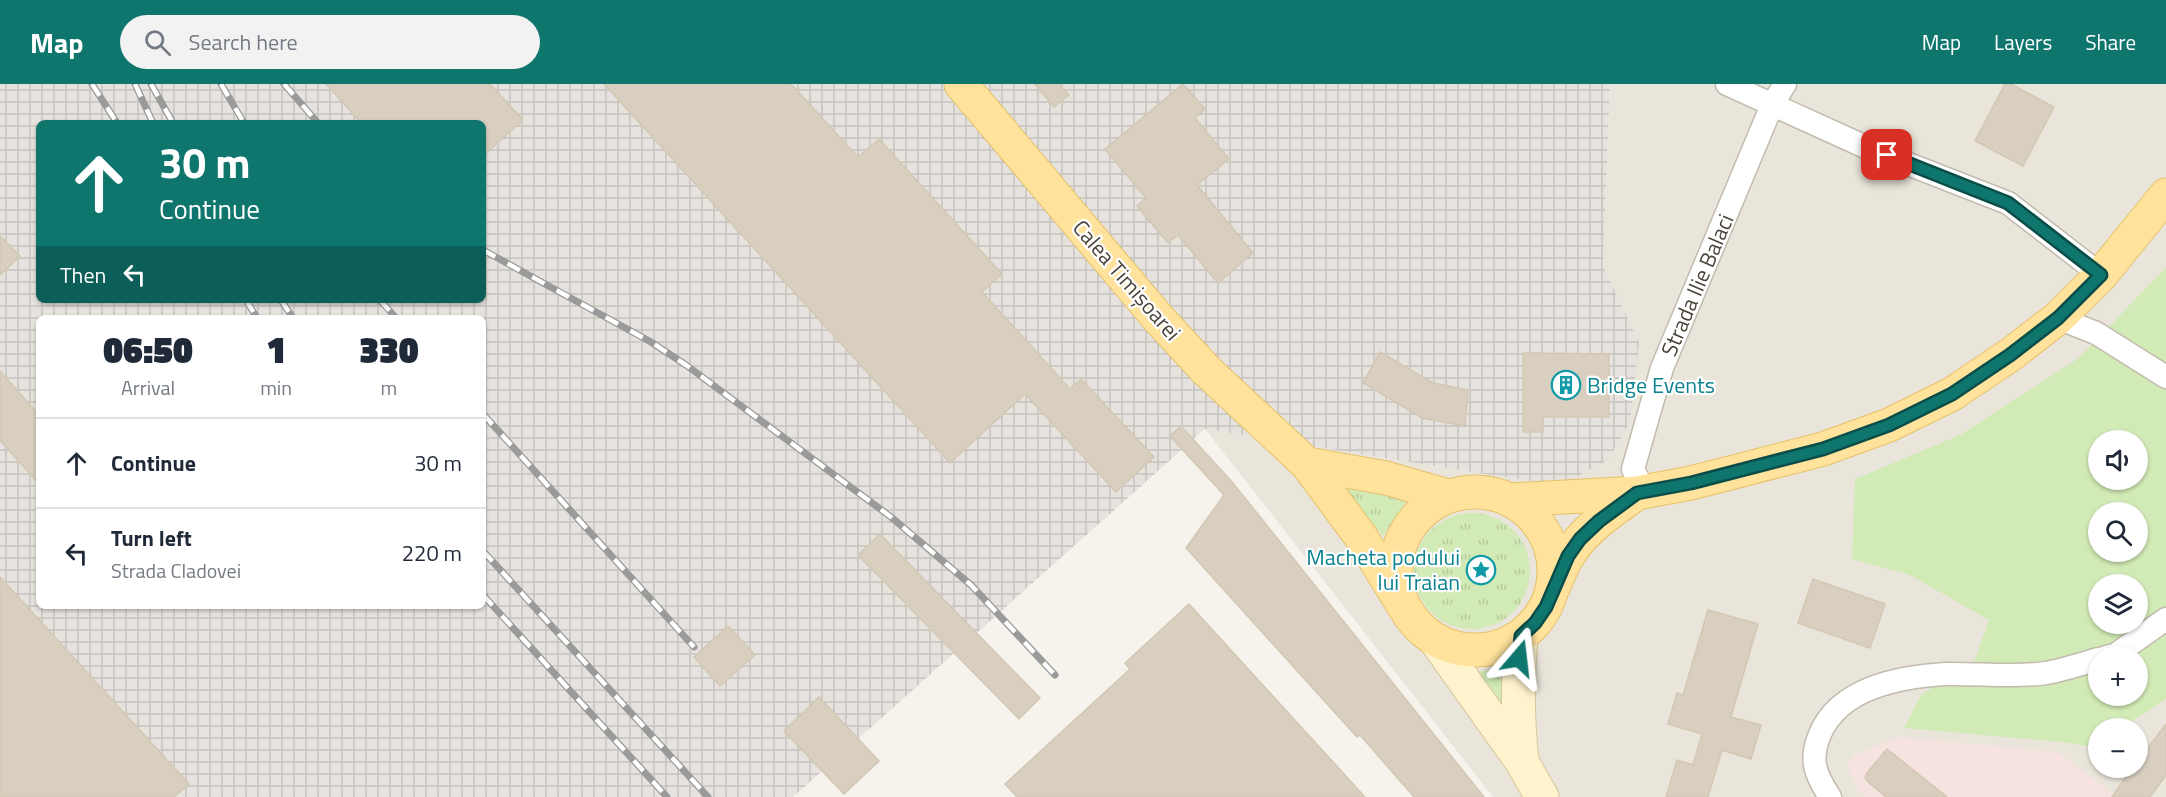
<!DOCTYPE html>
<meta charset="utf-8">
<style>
body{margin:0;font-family:"Titillium Web",sans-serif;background:#f2f2f3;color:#1f2937;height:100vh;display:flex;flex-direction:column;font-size:22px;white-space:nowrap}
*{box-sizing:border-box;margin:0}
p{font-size:20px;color:#747a83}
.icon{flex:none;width:33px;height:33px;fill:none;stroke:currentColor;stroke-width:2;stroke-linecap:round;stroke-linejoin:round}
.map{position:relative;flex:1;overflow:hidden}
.details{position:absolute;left:36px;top:231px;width:450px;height:294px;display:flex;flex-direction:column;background:#fff;border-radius:9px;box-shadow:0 2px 4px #0004}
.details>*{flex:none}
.guide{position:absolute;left:36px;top:36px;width:450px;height:183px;border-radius:9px;box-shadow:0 2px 4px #0004;background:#0f766e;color:#fff;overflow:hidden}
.tools{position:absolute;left:2088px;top:346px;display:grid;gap:12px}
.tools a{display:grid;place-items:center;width:60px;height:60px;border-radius:50%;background:#fff;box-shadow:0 2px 4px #0004;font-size:30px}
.pin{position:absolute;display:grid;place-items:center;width:51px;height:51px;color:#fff;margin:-26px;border-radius:12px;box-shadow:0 3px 9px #0006}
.me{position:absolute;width:66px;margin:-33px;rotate:17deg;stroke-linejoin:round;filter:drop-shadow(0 0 4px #0008)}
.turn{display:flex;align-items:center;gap:21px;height:126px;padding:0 24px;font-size:27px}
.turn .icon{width:78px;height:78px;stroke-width:2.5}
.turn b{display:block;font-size:42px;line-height:51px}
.then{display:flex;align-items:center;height:57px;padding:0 24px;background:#0003;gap:12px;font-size:22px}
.eta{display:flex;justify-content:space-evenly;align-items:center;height:102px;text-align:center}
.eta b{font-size:36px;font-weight:800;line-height:42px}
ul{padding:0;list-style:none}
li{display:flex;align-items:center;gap:18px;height:90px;padding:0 24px;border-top:2px solid #e0e1e3}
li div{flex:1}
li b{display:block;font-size:22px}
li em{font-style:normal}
header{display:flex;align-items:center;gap:36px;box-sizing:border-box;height:84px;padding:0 30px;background:#0f766e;color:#fff}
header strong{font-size:28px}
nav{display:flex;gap:33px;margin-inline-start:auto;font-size:21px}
.search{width:420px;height:54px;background:#f2f2f3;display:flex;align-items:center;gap:15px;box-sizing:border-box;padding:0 21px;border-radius:33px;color:#747a83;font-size:22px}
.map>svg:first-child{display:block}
</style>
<header>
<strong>Map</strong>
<div class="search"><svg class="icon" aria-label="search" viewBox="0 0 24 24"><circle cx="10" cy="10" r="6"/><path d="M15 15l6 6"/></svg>Search here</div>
<nav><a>Map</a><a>Layers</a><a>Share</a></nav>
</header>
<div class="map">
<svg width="2166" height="713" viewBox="0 0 2166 713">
<defs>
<pattern id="industrial-grid" width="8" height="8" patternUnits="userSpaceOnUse" patternTransform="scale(1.5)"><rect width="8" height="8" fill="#e6e2dd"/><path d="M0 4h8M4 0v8" fill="none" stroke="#c7c3be"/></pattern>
<pattern id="grass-tufts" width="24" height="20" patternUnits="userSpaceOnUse" patternTransform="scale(1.5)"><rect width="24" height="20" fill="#d2eab5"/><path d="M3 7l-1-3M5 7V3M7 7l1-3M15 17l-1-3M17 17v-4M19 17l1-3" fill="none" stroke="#b6ca9c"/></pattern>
</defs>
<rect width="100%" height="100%" fill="#f6f3ec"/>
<!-- residential -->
<path fill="#eae5da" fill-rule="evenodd" d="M1610,0h556v713h-673l-288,-368 354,57 80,-144 -36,-76zM2098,357h40v39h-40zM2098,429h40v39h-40zM2098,501h40v39h-40zM2098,573h40v39h-40zM2098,645h40v39h-40z"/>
<!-- industrial -->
<path fill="url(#industrial-grid)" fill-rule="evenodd" d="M0,0h1610l-7,182 36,76 -9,80 -22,38 -49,26 -354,-57 -412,368h-793zM39,39h444v177h-444zM39,234h444v288h-444z"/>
<!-- medical -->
<path fill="#f6e3e0" d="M1897,653l160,15 60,45h-252l-6,-6 -12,-25 6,-10z"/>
<!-- grass -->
<g fill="url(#grass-tufts)">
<path d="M1319,386l87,32 -23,34 -24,-30z"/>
<circle cx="1472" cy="487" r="58"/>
<path d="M1510,581l-4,66 -29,-59z"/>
</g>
<!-- park -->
<path fill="#d2eab5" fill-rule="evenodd" d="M2166,183v432l-46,30h-22v14l-6,4 -28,-5 -160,-14 17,-33 54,-35 14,-40 -79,-45 -58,-16 3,-80 105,-44 119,-77zM2098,357h40v39h-40zM2098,429h40v39h-40zM2098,501h40v39h-40zM2098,573h40v39h-40z"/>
<!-- building -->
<g fill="#d8cfc1" stroke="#d3c7b4" stroke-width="1.5">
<path d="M326,0h164l33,36 -40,36v-33h-122z"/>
<path d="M604,0h187l67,73 21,-18 123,135 -20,18 88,97 11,-10 73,78 -38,35 -91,-98 -75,69z"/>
<path d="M1035,0h24l10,11 -15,12z"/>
<path d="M1183,0l22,25 -10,9 34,41 -32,26 56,68 -35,30 -40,-48 -10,8 -31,-37 9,-8 -41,-49z"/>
<path d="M2005,0h6l43,23 -31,59 -48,-25z"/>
<path d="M0,152l20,20 -20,19z"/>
<path d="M1380,268l53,31 35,7 -3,36 -43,-8 -59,-35z"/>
<path d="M1523,269l86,1v63h-66v15h-20z"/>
<path d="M0,287l39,44v69l-39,-44z"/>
<path d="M1181,342l52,57 251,314h-70l-54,-62 -3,2 -171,-189 38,-53 -54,-59z"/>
<path d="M880,450l160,164 -21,21 -161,-164z"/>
<path d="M0,493l189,207 -15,13h-174z"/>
<path d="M1813,495l72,25 -15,44 -72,-25z"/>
<path d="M1189,520l176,193h-348l-12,-13 125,-115 -5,-6z"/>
<path d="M1708,526l50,14 -27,93 30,8 -10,34 -29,-9 -14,47h-42l11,-37 16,5 9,-31 -34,-10 9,-31 6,2z"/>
<path d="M728,542l27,29 -35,31 -26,-29z"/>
<path d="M819,613l60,64 -35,33 -60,-63z"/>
<path d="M2166,640v51l-16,22h-38l20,-29h6v-7z"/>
<path d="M1887,665l60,48h-61l-18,-15 -3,-4 2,-5z"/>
</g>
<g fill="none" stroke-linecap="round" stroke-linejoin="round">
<!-- street casing -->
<g stroke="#c2bbae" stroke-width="25">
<g id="street">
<path d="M1727,0l143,65 138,54 93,72"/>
<path d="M2058,234l38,15 70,44"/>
<path d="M1644,407l-11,-22 29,-101 110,-263 13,-21"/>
<path d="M2106,573l9,-2 51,-36"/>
<path d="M1830,713c-15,-23 -21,-37 -10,-63 20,-47 80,-57 125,-60 33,-1 68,4 101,-1 17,-3 35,-9 52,-14"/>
</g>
</g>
<!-- secondary casing -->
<g stroke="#d6c79b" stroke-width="35">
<g id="secondary">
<path d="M1521,552c-4,45 -4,80 1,124"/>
<path d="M1436,557l86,121 20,35"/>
</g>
</g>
<!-- primary casing -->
<g stroke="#e6c16a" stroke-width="35">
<g id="primary">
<path d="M961,0l197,234 49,53 100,93 54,73 42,68"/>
<path d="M1307,380l79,14 62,18"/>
<circle cx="1475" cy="487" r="79"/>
<path d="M1510,416l127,-7 54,-10 132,-34 66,-24 63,-31 58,-39 48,-37 43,-43 65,-80"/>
<path d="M1554,502c4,-10 8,-21 14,-30 16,-27 44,-45 69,-63"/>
</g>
</g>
<!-- street -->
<use href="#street" stroke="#fff" stroke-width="22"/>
<!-- secondary -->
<use href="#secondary" stroke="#fff3cd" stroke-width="33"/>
<!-- primary -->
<use href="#primary" stroke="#ffe39c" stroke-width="33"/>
<!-- rail casing -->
<g stroke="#9a9a9a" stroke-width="7">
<g id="rail">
<path d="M92,0l25,39"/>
<path d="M135,0l18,39"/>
<path d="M151,0l22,39"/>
<path d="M221,0l23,39"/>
<path d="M284,0l34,39"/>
<path d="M483,166l168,92 35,23 205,152 80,68 84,90"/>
<path d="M246,216l11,18"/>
<path d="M281,216l12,18"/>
<path d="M380,216l16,18"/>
<path d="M483,330l211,233"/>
<path d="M483,467l225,246"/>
<path d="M483,511l184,202"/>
</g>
</g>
<!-- rail -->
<use href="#rail" stroke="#fff" stroke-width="4.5" stroke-dasharray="14" stroke-linecap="butt"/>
</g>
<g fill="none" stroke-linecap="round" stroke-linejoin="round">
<!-- route casing -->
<g stroke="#0a4d48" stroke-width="15">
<path id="route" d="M1519,574l2,-22 14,-13 11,-16 22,-51 12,-17 19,-18 38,-28 54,-10 132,-34 66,-24 63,-31 58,-39 48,-37 43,-43 -93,-72 -121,-48"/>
</g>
<!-- route -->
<use href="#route" stroke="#0f766e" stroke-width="10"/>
</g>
<!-- icons -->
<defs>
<g id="building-ring" transform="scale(1.5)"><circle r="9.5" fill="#fff" stroke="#0f9aa8" stroke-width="1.5"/><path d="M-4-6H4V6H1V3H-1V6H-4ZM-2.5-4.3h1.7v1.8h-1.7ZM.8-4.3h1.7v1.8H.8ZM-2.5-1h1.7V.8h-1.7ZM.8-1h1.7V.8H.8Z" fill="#0f9aa8"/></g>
<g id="sight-ring" transform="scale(1.5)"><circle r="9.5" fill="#fff" stroke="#0f9aa8" stroke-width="1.5"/><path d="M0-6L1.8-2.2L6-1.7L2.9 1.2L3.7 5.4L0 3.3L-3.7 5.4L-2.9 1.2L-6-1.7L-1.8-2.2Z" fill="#0f9aa8"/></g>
</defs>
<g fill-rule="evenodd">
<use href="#building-ring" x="1566" y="301"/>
<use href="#sight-ring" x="1481" y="486"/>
</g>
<g text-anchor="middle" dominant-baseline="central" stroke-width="4.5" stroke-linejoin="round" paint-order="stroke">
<!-- street labels -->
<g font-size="22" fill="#4b4439" stroke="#fff">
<text transform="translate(1127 196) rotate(49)">Calea Timișoarei</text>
<text transform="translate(1697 201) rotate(-67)">Strada Ilie Balaci</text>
</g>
<!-- culture labels -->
<g font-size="22" fill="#0d838f" stroke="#fff" text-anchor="start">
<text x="1587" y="301">Bridge Events</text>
<text x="1460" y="473" text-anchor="end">Macheta podului<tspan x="1460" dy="25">lui Traian</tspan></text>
</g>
</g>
</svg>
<div class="tools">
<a><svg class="icon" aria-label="sound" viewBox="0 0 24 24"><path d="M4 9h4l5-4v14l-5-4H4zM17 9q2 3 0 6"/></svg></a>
<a><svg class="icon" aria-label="search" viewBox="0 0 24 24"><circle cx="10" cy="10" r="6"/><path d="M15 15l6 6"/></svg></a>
<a><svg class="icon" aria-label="layers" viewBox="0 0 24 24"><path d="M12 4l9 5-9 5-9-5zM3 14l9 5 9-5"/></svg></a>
<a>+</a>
<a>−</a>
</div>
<div class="pin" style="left:1887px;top:71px;background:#d93025"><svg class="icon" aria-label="arrive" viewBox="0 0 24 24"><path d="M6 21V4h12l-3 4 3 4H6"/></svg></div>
<svg class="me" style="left:1519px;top:574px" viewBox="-20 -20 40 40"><path d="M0-17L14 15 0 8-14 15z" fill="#0f766e" stroke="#fff" stroke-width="4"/></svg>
<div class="guide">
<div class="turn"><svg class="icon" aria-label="ahead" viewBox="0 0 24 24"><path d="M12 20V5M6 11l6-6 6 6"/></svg><div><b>30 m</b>Continue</div></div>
<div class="then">Then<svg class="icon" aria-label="left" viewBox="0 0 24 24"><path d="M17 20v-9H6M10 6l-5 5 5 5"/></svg></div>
</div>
<section class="details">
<div class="eta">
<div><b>06:50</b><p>Arrival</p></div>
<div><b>1</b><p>min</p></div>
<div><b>330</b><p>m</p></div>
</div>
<ul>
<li><svg class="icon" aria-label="ahead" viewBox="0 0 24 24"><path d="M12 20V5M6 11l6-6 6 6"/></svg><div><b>Continue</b></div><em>30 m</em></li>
<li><svg class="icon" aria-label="left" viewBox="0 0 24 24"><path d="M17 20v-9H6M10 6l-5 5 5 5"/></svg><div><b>Turn left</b><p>Strada Cladovei</p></div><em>220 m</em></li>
</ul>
</section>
</div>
